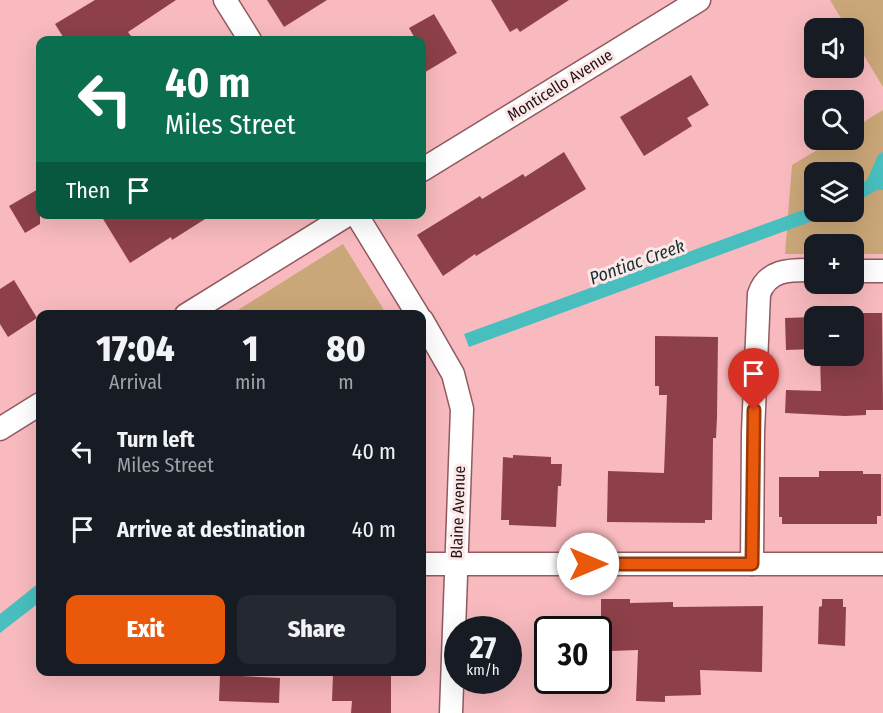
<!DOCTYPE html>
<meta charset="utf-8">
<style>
body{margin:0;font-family:"Fira Sans Condensed",sans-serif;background:#242831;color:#f1f3f6;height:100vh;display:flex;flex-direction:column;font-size:22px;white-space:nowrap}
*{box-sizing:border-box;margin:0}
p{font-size:20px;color:#9ea1a6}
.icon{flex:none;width:33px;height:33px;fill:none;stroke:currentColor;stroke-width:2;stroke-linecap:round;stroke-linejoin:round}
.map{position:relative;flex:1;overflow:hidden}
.sheet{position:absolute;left:36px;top:310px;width:390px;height:366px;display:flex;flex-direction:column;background:#171b24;border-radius:12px;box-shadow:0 6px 24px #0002}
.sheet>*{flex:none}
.hud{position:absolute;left:36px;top:36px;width:390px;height:183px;border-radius:12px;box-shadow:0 6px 24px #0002;background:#0b6e4f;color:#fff;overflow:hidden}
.fabs{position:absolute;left:804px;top:18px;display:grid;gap:12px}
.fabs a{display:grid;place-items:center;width:60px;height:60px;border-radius:12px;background:#171b24;box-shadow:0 6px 24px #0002;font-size:30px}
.speed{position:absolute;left:444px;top:616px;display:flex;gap:12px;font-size:30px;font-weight:700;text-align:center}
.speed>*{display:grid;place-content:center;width:78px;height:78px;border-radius:50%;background:#171b24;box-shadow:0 6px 24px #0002;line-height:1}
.speed small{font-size:15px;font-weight:400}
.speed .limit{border:3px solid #111;border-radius:9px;background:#fff;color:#111}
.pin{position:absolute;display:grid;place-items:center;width:51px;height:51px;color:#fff;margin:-62px -26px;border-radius:50% 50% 50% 0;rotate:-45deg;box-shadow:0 0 6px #0007}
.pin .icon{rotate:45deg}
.me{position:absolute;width:66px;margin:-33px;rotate:90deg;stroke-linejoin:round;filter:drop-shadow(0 0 4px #0008)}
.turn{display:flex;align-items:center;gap:21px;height:126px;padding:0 30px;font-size:27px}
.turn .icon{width:78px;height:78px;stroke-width:2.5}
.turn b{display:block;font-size:42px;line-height:51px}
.then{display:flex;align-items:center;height:57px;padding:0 30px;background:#0003;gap:12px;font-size:22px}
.eta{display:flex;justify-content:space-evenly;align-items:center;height:102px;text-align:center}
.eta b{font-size:36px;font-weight:800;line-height:42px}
.button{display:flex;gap:12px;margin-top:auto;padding:12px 30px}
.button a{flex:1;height:69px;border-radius:12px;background:#ea580c;color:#fff;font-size:24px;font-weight:800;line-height:69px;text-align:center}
.button a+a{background:#242831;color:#f1f3f6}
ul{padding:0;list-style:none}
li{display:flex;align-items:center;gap:18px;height:78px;padding:0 30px}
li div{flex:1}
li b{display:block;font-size:22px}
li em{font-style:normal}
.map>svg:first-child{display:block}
</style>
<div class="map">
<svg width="883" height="713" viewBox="0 0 883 713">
<rect width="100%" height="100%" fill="#f8babe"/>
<!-- green -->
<g fill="#caa778" fill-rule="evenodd">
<path d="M830,0h53v87l-29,-48v-11h-7z"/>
<path d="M883,110v144h-29v-10h-40v10h-29l7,-89 42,-25h20v-12zM814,172h40v40h-40z"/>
<path d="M343,244l44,71h-157z"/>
</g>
<!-- water -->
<g fill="#48bfbe">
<path d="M883,152v38h-6l-23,13v-15l13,-8 11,-25z"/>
<path d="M814,206v6h23l-368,135 -5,-13z"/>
<path d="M40,582v20l-40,31v-19z"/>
</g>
<!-- building -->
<g fill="#8d4049">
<path d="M95,0h81l-48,32 6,8h-69l-10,-16z"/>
<path d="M267,0h60l-43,27z"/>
<path d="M491,0h78l-49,32 -3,-4 -7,4z"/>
<path d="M434,14l23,39 -35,21v-34h-6l-7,-12z"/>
<path d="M691,75l18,30 -22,13 5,8 -48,30 -24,-39z"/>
<path d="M564,152l22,37 -110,67 -1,-2 -32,22 -26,-41 63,-39 2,3 41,-25 2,3z"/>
<path d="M40,188v36l-15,9 -16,-27z"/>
<path d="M100,214h113l-41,26 -1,-3 -41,26z"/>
<path d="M14,280l23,38 -29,19 -8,-13v-35z"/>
<path d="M823,310h22v3h37l1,97h-17v5l-21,1 -60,-3 1,-23 35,1 -1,-35h34v-40h-31z"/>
<path d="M814,317v32l-28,1 -1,-32z"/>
<path d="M655,336l63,1 -1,80 -1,21h-3l-1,82h-7v3l-98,-1 1,-51 56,2 3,-78h-8v-9h-4z"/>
<path d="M513,455l38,2v7h11l-1,22h-3l-2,41 -47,-2v-5h-8l2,-63 10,1z"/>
<path d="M819,471h44v3h18v42h-4v8h-95v-7h-3v-40h40z"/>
<path d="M601,599h29v4l43,-1v5l90,-1 -1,66 -62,-2 1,25 -36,1v6l-29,-1 2,-51 -28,1v-12h-9z"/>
<path d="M822,599h21v8h3l-1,39 -27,-2 1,-37 3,-1z"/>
<path d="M355,672l36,1v40h-40l1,-12h-20l1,-27h22z"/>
<path d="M220,675l60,3 -1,25 -60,-2z"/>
</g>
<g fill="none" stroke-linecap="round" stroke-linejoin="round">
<!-- street casing -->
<g stroke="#905a5f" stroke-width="25">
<g id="street">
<path d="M225,0l25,40"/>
<path d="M422,170l277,-170"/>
<path d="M356,214l62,101"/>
<path d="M854,271h29"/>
<path d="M186,315l163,-101"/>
<path d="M422,320l31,54 9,35 -11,304"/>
<path d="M0,429l40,-25"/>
<path d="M422,564h461"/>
<path d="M752,564l1,-132 6,-138c9,-26 33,-24 55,-24"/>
</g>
</g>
<!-- street -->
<use href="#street" stroke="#fff" stroke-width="22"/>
</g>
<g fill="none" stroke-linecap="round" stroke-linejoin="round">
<!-- route casing -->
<g stroke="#983908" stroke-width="15">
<path id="route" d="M588,564h164l2,-154"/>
</g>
<!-- route -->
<use href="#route" stroke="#ea580c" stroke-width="10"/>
</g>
<g text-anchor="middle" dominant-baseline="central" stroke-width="6" stroke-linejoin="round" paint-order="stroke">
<!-- street labels -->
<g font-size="16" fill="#251012" stroke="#fbe8e9">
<text transform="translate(560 85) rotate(-32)">Monticello Avenue</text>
<text transform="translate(458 512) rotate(-88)">Blaine Avenue</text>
</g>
<!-- water labels -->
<g font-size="18" font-style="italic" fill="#192e2d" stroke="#fbe8e9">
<text transform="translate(637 262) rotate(-20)">Pontiac Creek</text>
</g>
</g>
</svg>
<div class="fabs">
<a><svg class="icon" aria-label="sound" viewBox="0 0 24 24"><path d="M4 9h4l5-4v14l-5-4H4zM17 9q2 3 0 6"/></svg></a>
<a><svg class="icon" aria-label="search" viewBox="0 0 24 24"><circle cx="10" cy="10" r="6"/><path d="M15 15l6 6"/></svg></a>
<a><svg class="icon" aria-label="layers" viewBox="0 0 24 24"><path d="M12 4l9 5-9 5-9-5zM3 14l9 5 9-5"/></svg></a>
<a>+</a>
<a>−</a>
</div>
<div class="speed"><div>27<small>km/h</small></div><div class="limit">30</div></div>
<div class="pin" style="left:754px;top:410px;background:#d93025"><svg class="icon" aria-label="arrive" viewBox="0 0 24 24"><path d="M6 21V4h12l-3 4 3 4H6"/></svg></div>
<svg class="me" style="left:588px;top:564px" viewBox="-20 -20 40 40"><circle r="19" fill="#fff"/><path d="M0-13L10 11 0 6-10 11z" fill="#ea580c"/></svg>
<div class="hud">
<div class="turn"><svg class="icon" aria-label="left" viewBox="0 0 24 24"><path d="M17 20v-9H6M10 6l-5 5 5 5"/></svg><div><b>40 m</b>Miles Street</div></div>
<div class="then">Then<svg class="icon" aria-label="arrive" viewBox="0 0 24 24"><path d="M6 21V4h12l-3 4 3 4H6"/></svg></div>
</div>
<section class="sheet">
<div class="eta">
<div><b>17:04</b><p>Arrival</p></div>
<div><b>1</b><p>min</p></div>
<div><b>80</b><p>m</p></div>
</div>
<ul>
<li><svg class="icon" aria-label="left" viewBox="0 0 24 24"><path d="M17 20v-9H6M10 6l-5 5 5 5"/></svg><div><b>Turn left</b><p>Miles Street</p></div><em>40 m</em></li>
<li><svg class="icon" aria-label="arrive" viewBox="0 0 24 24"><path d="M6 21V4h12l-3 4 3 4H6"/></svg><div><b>Arrive at destination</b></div><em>40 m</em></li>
</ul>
<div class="button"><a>Exit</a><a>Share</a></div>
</section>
</div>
